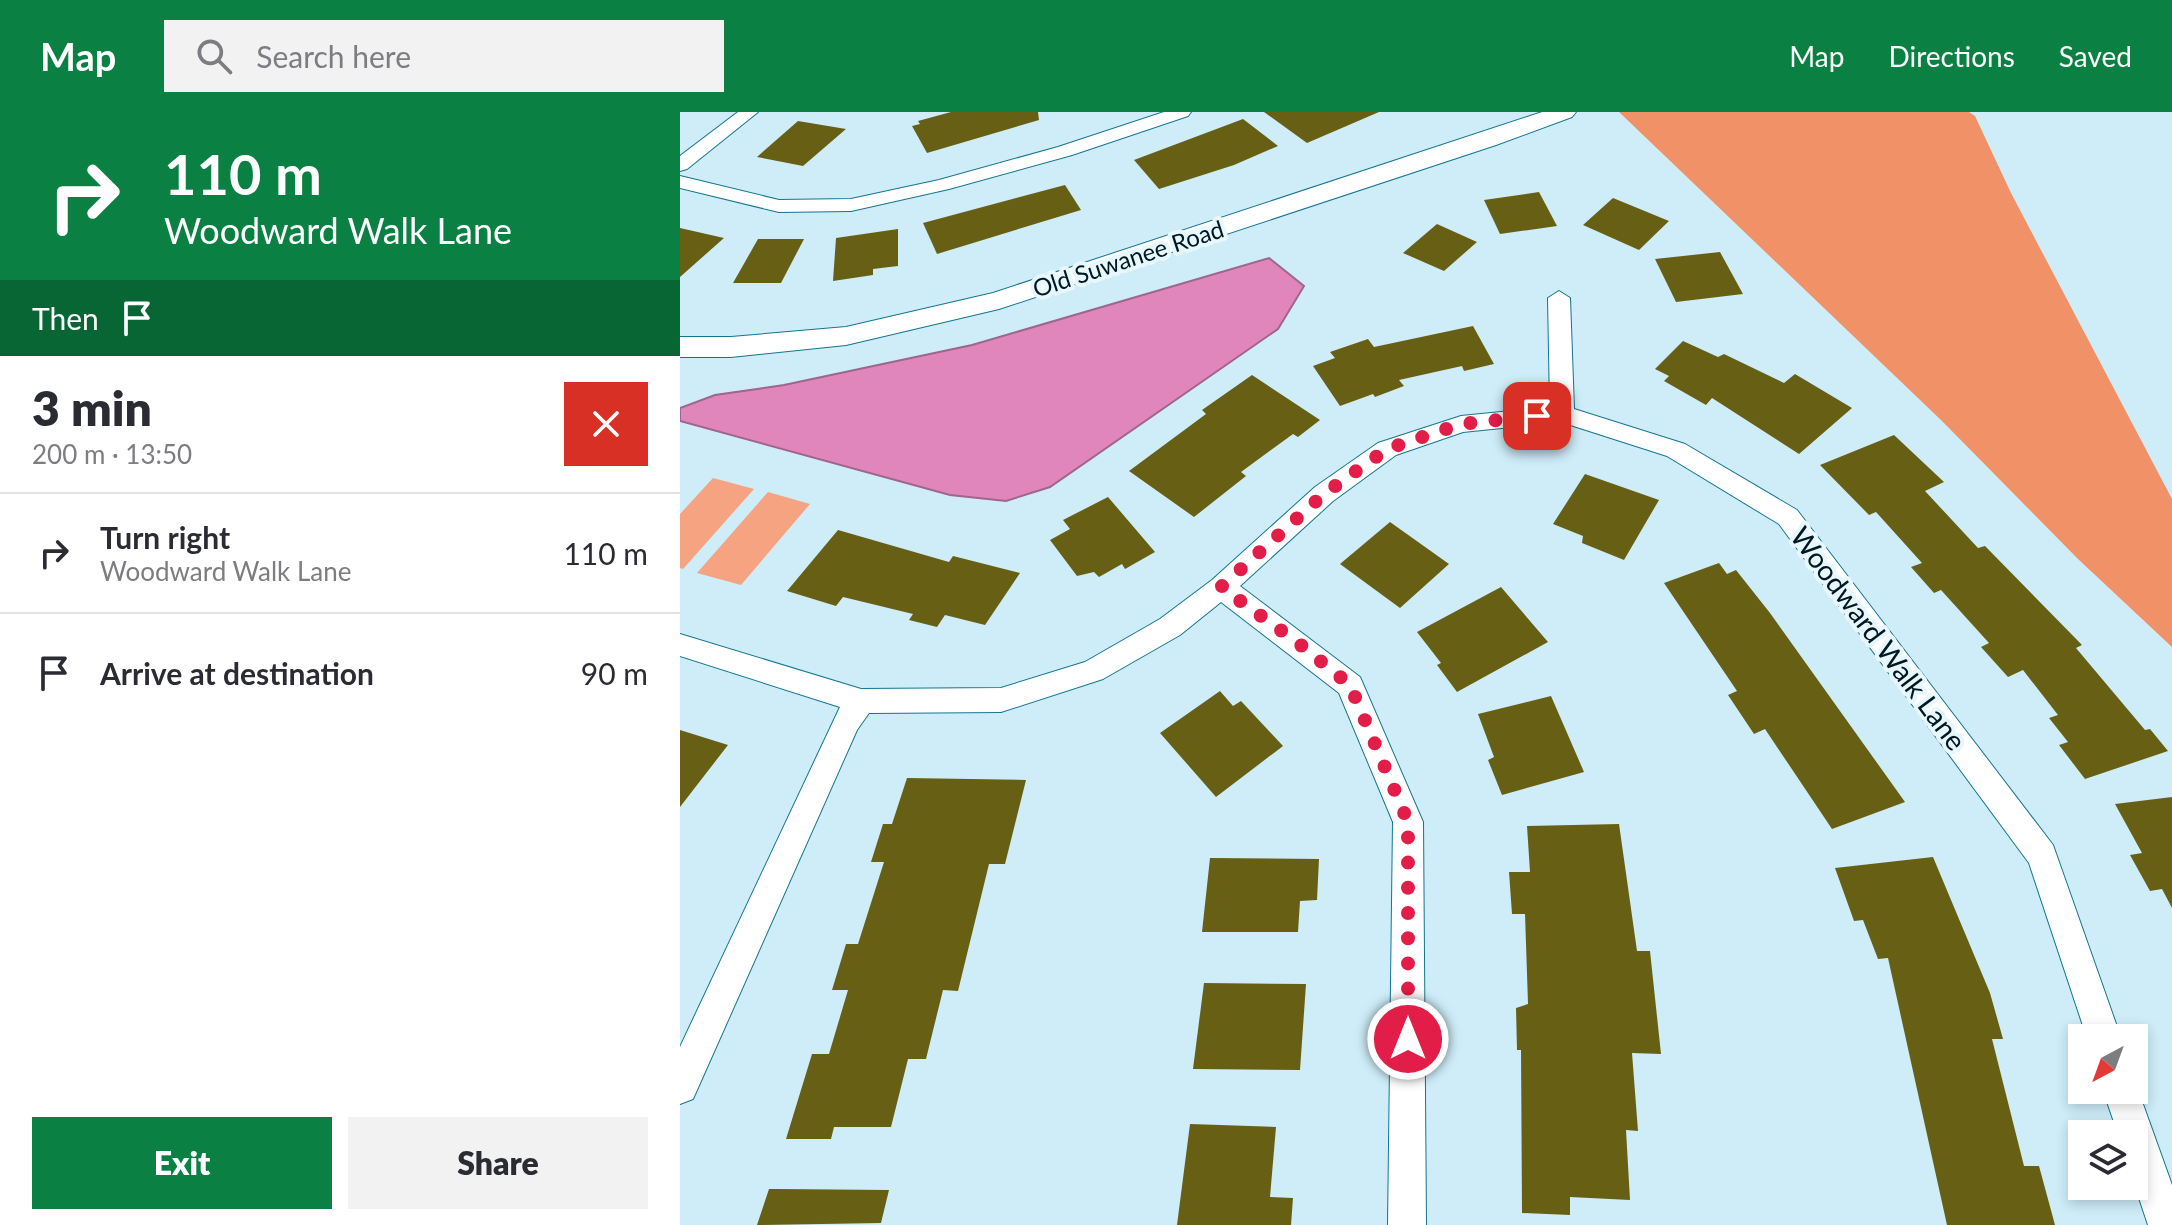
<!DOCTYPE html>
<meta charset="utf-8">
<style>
body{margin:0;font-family:Lato,sans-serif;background:#f2f2f3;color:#2b2b33;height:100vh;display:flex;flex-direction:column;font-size:30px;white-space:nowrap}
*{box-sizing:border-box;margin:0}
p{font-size:26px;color:#7c7c81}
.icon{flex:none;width:44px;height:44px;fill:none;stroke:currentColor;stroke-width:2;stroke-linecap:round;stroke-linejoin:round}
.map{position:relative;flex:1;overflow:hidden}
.panel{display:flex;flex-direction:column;background:#fff;width:680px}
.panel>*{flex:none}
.top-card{background:#0b8043;color:#fff;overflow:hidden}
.needle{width:52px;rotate:221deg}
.tools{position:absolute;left:1388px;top:912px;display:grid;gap:16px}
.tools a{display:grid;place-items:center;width:80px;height:80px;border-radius:0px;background:#fff;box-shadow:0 4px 12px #0003;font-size:40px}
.pin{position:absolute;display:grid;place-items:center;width:68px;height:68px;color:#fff;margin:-34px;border-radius:16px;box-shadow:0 4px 12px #0006}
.me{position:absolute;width:88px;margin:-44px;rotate:0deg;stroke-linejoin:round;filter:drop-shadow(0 0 6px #0008)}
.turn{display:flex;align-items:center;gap:28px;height:168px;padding:0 32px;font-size:36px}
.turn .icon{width:104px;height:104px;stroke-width:2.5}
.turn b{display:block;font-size:56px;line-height:68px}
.then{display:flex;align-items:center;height:76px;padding:0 32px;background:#0003;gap:16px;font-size:30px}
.round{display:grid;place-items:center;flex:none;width:84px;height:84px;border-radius:0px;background:#f2f2f3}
.head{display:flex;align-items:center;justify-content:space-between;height:136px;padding:0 32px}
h1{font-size:48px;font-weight:800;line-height:60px}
.action{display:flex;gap:16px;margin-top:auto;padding:16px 32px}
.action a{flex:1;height:92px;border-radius:0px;background:#0b8043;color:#fff;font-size:32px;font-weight:800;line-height:92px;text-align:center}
.action a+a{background:#f2f2f3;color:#2b2b33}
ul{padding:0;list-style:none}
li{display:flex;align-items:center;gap:24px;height:120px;padding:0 32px;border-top:2px solid #e1e1e2}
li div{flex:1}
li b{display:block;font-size:30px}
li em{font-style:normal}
header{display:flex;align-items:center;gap:48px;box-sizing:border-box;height:112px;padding:0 40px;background:#0b8043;color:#fff}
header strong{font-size:38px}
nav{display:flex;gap:44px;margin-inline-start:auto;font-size:28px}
.search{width:560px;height:72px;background:#f2f2f3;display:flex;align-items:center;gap:20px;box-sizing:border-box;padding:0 28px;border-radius:0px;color:#7c7c81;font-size:30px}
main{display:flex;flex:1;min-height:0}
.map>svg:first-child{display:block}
</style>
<header>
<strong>Map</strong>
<div class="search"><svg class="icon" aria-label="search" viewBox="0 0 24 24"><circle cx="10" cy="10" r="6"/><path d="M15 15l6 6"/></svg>Search here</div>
<nav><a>Map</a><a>Directions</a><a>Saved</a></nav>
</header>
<main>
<section class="panel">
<div class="top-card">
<div class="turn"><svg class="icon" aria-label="right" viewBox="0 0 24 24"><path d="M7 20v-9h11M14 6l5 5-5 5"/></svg><div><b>110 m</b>Woodward Walk Lane</div></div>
<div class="then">Then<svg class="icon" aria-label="arrive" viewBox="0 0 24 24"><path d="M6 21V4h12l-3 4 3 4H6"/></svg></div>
</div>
<div class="head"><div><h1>3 min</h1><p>200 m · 13:50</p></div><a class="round" style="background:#d93025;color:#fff"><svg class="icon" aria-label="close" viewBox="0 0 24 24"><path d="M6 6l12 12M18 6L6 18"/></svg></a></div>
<ul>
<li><svg class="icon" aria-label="right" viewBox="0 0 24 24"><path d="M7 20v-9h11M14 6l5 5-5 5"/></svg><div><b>Turn right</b><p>Woodward Walk Lane</p></div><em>110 m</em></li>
<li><svg class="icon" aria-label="arrive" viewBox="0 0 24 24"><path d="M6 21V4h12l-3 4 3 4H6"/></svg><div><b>Arrive at destination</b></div><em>90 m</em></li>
</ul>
<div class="action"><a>Exit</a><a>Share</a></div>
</section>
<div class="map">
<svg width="1492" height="1113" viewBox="0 0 1492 1113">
<rect width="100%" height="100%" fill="#ceedf9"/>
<!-- green -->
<g fill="#f5a380">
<path d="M33,366l41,11 -71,80 -3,-1v-54z"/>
<path d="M88,380l42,12 -69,81 -44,-12z"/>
</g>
<!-- forest -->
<path fill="#f19167" d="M939,0h350l6,4 36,77 161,306v148l-94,-88 -136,-138z"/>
<!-- water -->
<path fill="#e186bd" stroke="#9e658e" stroke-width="2" d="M589,146l35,28 -26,43 -228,158 -44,14 -56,-6 -270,-74v-13l35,-13 69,-10 188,-40z"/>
<!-- building -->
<g fill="#676014">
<path d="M271,0h87l1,8 -112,33 -15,-27 8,-2 -2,-3z"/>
<path d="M584,0h115l-72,31z"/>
<path d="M563,7l35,27 -44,19 -75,24 -25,-29z"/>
<path d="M118,9l48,8 -43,37 -46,-9z"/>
<path d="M385,73l16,25 -144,44 -14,-31z"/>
<path d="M859,80l18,34 -57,8 -16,-34z"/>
<path d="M933,86l56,23 -30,29 -56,-25z"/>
<path d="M757,112l40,18 -33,29 -41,-18z"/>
<path d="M0,116l44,10 -44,39z"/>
<path d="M218,117v37l-25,3v6l-40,6 3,-43z"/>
<path d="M78,127h46l-23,44h-48z"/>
<path d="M1040,140l23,42 -67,8 -21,-43z"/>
<path d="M793,214l21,38 -30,7 -2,-5 -63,14 5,6 -29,11 -2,-3 -33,12 -27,-40 22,-8 -5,-6 38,-13 6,8z"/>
<path d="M1003,229l35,16 6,-3 60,29 11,-9 57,34 -53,46 -87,-56 -6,7 -42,-24 5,-5 -14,-7z"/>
<path d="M572,263l68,45 -22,17 -5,-3 -52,38 5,4 -52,41 -65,-46 77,-57 -4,-4z"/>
<path d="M1214,323l50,47 -19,9 53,57 7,-2 97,99 -6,3 69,82 5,-1 18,22 -83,28 -26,-34 9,-3 -19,-24 9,-3 -35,-45 -15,7 -27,-30 8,-4 -48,-53 -7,3 -23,-26 11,-4 -46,-51 -7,3 -49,-50z"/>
<path d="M905,362l74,26 -35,60 -42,-17 1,-7 -30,-12z"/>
<path d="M428,385l47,55 -30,17 -3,-5 -23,13 -5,-5 -17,4 -27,-36 20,-11 -7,-9z"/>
<path d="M710,410l59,42 -49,44 -60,-44z"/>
<path d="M158,418l111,32 4,-6 67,17 -35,52 -40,-10 -8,12 -28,-7 4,-6 -70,-17 -7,9 -49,-15z"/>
<path d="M1039,451l8,11 9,-4 34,43 135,189 -73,27 -67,-100 -11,5 -26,-39 9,-4 -73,-108z"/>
<path d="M821,475l47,55 -91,50 -20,-27 4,-2 -24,-31z"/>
<path d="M540,579l13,15 8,-5 42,45 -67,51 -56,-64z"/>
<path d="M871,584l33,76 -82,23 -14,-35 6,-3 -16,-43z"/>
<path d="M0,618l48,15 -48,62z"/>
<path d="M227,666l119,2 -21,84h-16l-31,127 -15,-1 -17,69h-18l-17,68h-57l-3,12h-45l26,-85h17l19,-64h-16l14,-46h12l26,-82h-13l12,-38h9z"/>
<path d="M1492,685v111l-10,-19 -12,2 -20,-36 12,-2 -27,-49z"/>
<path d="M939,712l18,127h13l11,103 -29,-1 6,78 -12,-1 4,70 -60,-3v18l-48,-2 -1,-163h-4l-1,-42 12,-4 -3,-90h-13l-3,-42h21l-3,-46z"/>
<path d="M1253,745l57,136 13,46h-11l32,127h15l16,59h-108l-59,-267 -10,1 -15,-39 -9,1 -19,-53z"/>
<path d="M530,746l109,1 -2,41 -17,1 -2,31h-96z"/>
<path d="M524,871l102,1 -6,86 -107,-1z"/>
<path d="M510,1012l86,3 -6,70 23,1 -2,27h-114z"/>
<path d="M89,1077h9l111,1 -8,33 -124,2z"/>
</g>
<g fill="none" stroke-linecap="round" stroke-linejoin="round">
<!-- minor casing -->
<g stroke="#147591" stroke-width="2">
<g id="minor">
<path d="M58,0h20l-71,57 -7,2v-15z"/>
<path d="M484,0h27l-3,4 -116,39 -123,34 -98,22 -72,1 -99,-24v-12l99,24 72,-1 88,-19 119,-33z"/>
<path d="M879,179l11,7 4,111 111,35 112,66 256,335 68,193h-34l-58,-175 -250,-339 -112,-68 -106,-34 -98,10 -67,23 -63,46 -93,85 120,91 63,145 3,403h-38l5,-403 -54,-129 -118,-91 -41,33 -77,44 -102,33 -132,1 -12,17 -164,369 -13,5v-57l160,-340 -160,-51v-22l181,55 140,-1 84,-26 75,-43 52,-39 103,-93 63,-44 83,-27 89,-9 -2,-109z"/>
<path d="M1454,967l38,106v40h-24l-14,-42v-49h-16l-15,-44h31z"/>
</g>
</g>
<!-- tertiary casing -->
<g stroke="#147591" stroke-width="2">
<path id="tertiary" d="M862,0h34l-4,5 -76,28 -497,164 -153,36 -115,12h-51v-20h51l115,-10 147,-34z"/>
</g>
<!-- minor -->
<use href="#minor" fill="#fff" fill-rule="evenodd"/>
<!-- tertiary -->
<use href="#tertiary" fill="#fff" fill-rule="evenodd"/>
</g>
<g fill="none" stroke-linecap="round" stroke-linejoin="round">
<!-- route -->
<path stroke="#e11d48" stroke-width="14" stroke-dasharray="0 25.2" d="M728,927v-217l-58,-137 -53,-43 -76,-55 103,-93 63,-45 74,-25 76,-8"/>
</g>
<g text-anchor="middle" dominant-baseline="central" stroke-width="8" stroke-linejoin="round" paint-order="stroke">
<!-- far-street labels -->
<g font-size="24" fill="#001821" stroke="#e8f7fe">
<text transform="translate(448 146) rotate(-18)">Old Suwanee Road</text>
</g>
<!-- street labels -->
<g font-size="28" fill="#001821" stroke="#e8f7fe">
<text transform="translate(1199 526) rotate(53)">Woodward Walk Lane</text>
</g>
</g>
</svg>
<div class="tools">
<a><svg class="needle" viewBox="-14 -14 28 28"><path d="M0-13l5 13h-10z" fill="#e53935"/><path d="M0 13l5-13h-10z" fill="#7c7c81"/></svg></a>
<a><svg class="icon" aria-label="layers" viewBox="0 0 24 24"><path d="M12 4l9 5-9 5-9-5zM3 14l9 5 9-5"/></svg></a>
</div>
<div class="pin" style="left:857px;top:304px;background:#d93025"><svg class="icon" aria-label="arrive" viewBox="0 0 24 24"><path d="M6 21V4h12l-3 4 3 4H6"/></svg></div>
<svg class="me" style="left:728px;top:927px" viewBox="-20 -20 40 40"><circle r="17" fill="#e11d48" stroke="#fff" stroke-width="3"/><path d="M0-11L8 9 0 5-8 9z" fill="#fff"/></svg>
</div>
</main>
